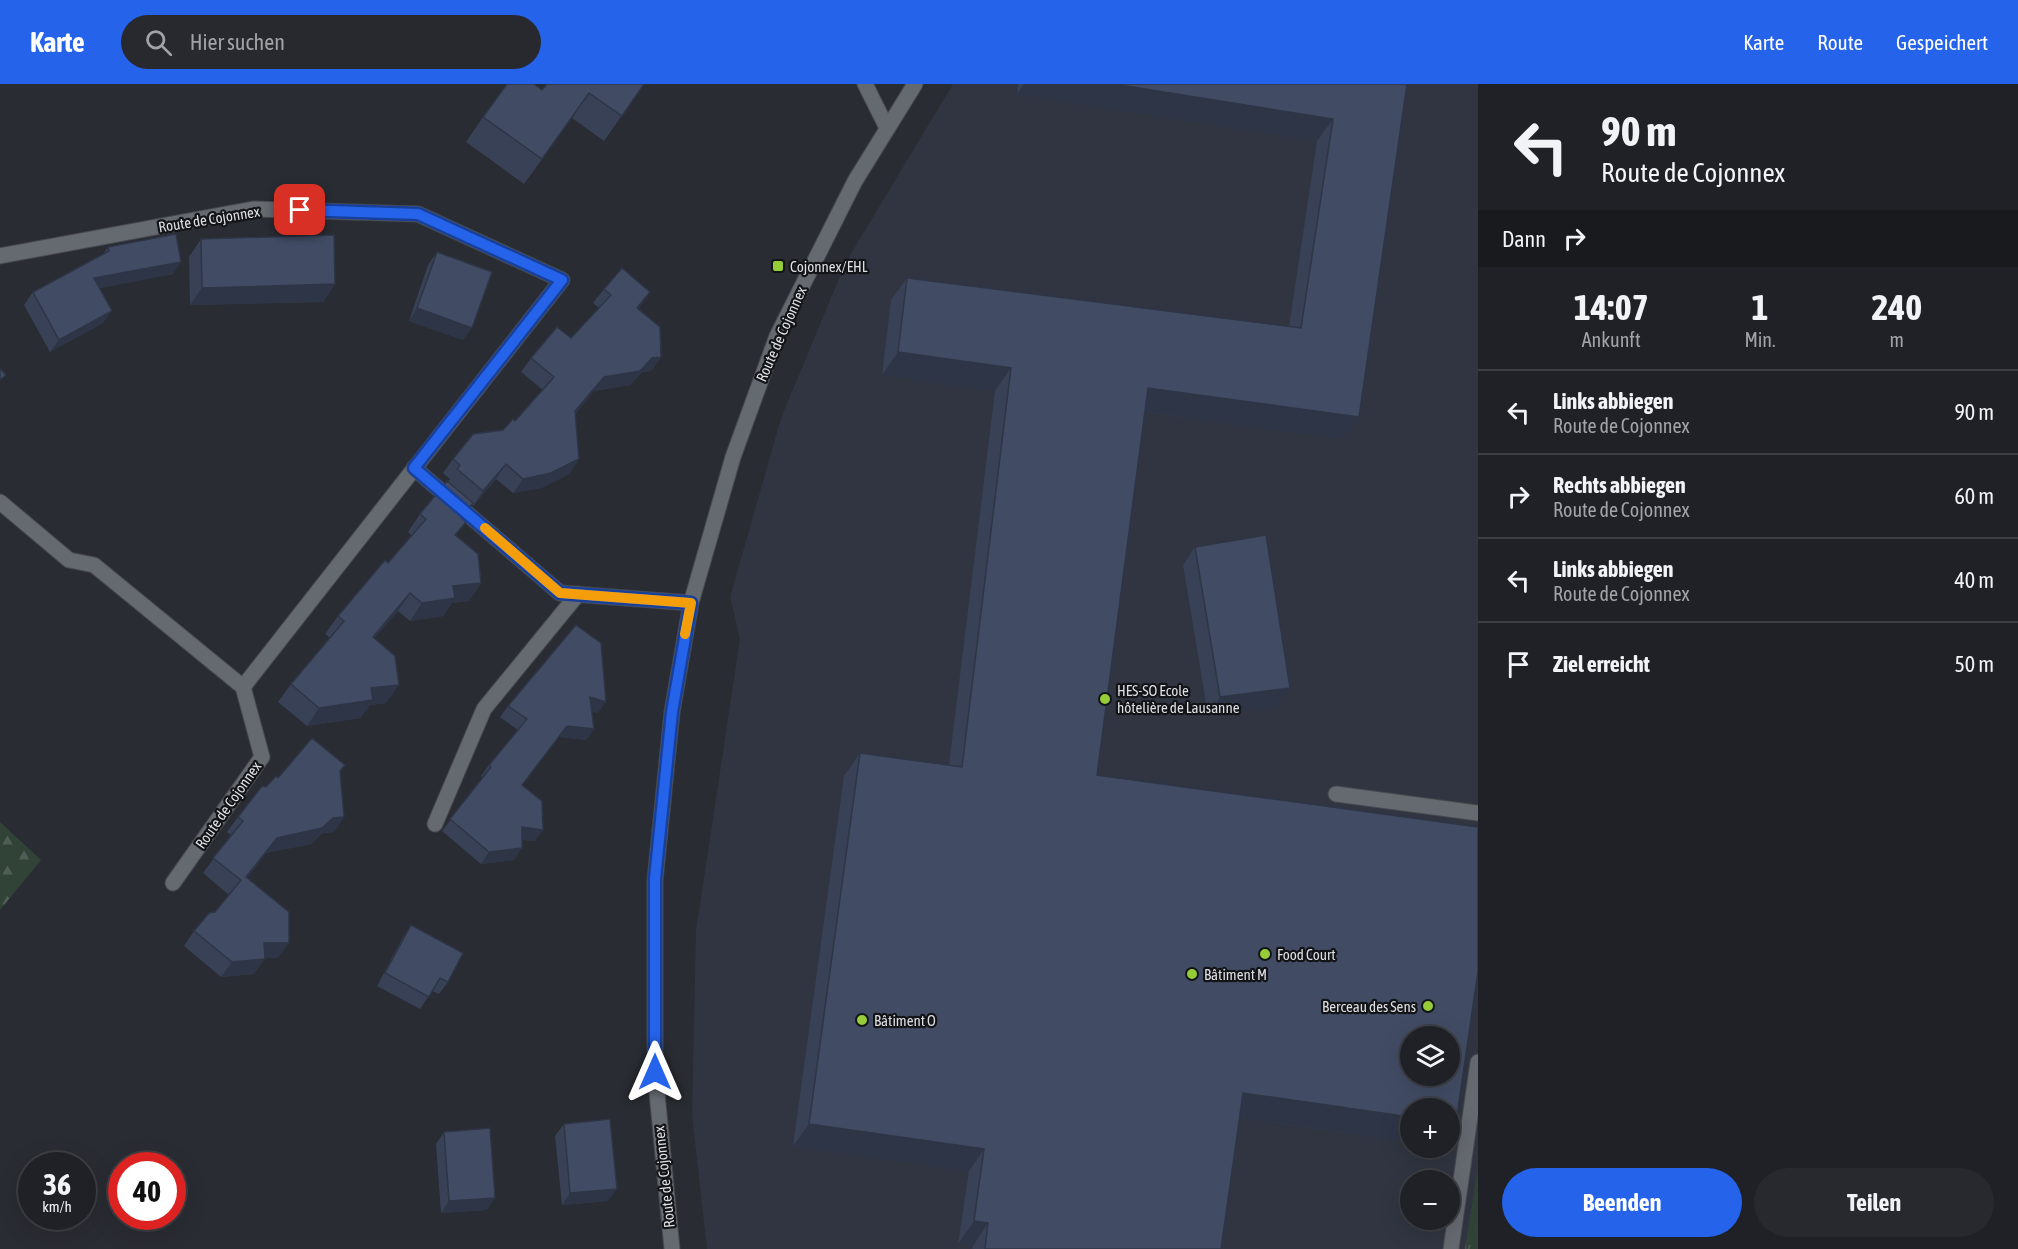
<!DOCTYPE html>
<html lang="de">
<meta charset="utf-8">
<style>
body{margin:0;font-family:"Asap Condensed",sans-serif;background:#27292e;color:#f1f3f6;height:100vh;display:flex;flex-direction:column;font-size:22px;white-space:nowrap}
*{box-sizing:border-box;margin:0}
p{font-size:20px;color:#a1a3a7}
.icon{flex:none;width:33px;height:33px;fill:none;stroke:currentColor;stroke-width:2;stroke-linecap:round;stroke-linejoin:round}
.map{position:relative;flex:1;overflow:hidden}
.panel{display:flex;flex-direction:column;background:#1f2126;width:540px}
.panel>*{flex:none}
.guide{background:#1f2126;color:#f1f3f6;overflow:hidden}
.fabs{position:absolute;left:1400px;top:942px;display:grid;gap:12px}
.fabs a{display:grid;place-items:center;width:60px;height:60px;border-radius:50%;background:#1f2126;box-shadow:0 6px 24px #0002,0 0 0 2px #3c3e43;font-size:30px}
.speed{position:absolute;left:18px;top:1068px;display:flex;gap:12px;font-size:30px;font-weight:700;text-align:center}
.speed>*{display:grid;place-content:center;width:78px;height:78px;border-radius:50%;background:#1f2126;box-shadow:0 6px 24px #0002,0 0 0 2px #3c3e43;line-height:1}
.speed small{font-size:15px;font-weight:400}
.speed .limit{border:9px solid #d22;background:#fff;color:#111}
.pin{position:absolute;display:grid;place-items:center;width:51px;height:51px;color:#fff;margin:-26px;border-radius:12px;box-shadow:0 3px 9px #0006}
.me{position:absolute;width:66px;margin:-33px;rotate:0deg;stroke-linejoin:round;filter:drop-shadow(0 0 4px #0008)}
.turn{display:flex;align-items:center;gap:21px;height:126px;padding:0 24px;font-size:27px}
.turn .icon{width:78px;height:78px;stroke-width:2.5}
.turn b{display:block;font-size:42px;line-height:51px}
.then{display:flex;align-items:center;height:57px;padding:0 24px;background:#0003;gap:12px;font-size:22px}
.eta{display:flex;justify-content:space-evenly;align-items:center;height:102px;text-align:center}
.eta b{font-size:36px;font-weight:700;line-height:42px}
.action{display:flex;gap:12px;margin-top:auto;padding:12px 24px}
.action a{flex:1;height:69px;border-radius:36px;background:#2563eb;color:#fff;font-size:24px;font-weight:700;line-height:69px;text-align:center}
.action a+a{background:#27292e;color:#f1f3f6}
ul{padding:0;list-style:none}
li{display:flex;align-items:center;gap:18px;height:84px;padding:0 24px;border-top:2px solid #3c3e43}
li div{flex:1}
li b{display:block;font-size:22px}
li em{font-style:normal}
header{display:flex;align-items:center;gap:36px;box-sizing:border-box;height:84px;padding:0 30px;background:#2563eb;color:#fff}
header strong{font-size:28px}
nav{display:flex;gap:33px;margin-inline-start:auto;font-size:21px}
.search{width:420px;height:54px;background:#27292e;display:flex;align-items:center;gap:15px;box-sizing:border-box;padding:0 21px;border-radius:33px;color:#a1a3a7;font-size:22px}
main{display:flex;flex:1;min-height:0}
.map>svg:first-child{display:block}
</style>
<header>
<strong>Karte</strong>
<div class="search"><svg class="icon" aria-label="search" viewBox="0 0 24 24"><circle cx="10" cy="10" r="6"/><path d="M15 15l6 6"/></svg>Hier suchen</div>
<nav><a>Karte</a><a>Route</a><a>Gespeichert</a></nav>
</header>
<main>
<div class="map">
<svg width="1478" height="1165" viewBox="0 0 1478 1165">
<defs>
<pattern id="forest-firs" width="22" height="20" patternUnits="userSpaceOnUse" patternTransform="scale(1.5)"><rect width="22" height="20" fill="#314337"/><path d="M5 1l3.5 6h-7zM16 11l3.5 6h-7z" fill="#4e5e54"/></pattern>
<pattern id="park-tufts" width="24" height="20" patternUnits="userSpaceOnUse" patternTransform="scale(1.5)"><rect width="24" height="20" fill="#314337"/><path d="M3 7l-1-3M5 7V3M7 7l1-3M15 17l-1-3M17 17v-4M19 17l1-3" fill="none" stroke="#4e5e54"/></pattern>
</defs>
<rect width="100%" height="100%" fill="#292c32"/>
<!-- built -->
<path fill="#303541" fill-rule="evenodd" d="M953,0h525v1165h-771l-15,-134 4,-184 44,-292 -10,-42 51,-179 65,-156zM1410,952h39v40h-39zM1410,1024h39v40h-39zM1410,1096h39v40h-39z"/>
<!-- forest -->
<path fill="url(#forest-firs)" d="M0,738l41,38 -41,50z"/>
<!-- park -->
<path fill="url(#park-tufts)" d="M1478,1084v81h-13z"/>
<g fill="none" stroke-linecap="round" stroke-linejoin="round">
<!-- service casing -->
<g stroke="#46494e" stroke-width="17">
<g id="service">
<path d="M1336,710l142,19"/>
<path d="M1451,1165l27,-187"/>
</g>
</g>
<!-- minor casing -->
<g stroke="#46494e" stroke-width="17">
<g id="minor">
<path d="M0,172l253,-47 165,5 144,66 -319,407"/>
<path d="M414,384l146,125 131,10"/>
<path d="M0,418l69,58 25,5 149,122 19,70 -89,126"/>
<path d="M435,740l49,-115 94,-115"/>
</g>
</g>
<!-- tertiary casing -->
<g stroke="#46494e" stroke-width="17">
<g id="tertiary">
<path d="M865,0l22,44"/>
<path d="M672,1165l-17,-177v-192l17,-168 19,-109 42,-146 44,-121 78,-155 60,-97"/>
</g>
</g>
<!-- service -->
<use href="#service" stroke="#656970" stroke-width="15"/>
<!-- minor -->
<use href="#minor" stroke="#656970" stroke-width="15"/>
<!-- tertiary -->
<use href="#tertiary" stroke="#656970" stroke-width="15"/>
</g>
<!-- wall -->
<g fill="#384156">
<path d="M644,0l-40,57 -32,-23 -48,66 -58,-42 17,-25 59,-27z"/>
<path d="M1018,0h389l-48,333 -16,22 -198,-27 -48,363 313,333v34l-170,-24 -19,131h-249l1,-3 -15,-2 11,-73 -176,-25 51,-370 16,-23 89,12 46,-374 -113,-16 9,-75 16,-22 382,49 28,-186 -300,-47z"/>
<path d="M201,155l134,45 -12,18 -133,3 -1,-48z"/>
<path d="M108,163l65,27 -73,14 3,35 -53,29 -26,-47 9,-13 70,-38z"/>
<path d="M437,168l26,88 -54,-19 19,-56z"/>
<path d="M604,205l36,18 -2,2 23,48 -10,14 -9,1 -12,13 -36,6 -19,23 4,45 -10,15 -28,14 -28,5 -17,-14 -23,27 -1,-1 -10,13 -6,18 25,47 -12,18 -17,2 -9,13 -33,5 -12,-10 -24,27 12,65 -16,2 -10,13 -53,8 -29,-24 13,-18 39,-46 -5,-4 13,-18 50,-53 24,-27 -4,-4 12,-18 30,-35 -7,-6 10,-14 50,-29 12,-9 28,-31 -22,-18 10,-14 40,-20 28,-30 -6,-5z"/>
<path d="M1195,463l82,159 -69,9 -25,-150z"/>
<path d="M576,541l22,88 -7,-2 3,18 -8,11 -27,-3 -37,48 13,56 -13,-1 -8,20 -33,4 -39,-33 41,-53 -2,-2 8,-11 29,-35 -18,-13 8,-11z"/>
<path d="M345,681l-5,8 4,44 -10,15 -12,1 -11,11 -45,9 -19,25 31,80h-13l-11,16 -33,3 -37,-31 10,-15 21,-19 14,-17 -26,-22 28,-38 -4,-3 11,-15 28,-30 12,-9z"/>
<path d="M411,841l37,57 -9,12 -7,-3 -12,18 -43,-23 26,-49z"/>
<path d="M564,1040l44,77 -46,4 -7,-69z"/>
<path d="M444,1048l43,78 -46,3 -5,-69z"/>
</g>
<!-- shaded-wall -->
<g fill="#2e3546">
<path d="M1024,0h90l219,35 -16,22 -300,-47z"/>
<path d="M589,9l-17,25 -48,66 18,-25z"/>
<path d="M181,178l-8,12 -87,17 8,-13z"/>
<path d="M335,200l-12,18 -133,3 12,-17z"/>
<path d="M650,208l-10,15 -13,15 10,-14z"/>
<path d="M417,224l55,20 -9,12 -54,-19z"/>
<path d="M112,227l-9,12 -53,29 9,-12z"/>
<path d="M898,268l113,16 -16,23 -113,-16z"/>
<path d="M661,273l-10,14 -9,1 -12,13 -36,6 -29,35 10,-15 29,-34 48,-19z"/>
<path d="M1148,304l211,29 -16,22 -211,-29z"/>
<path d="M579,375l-10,15 -28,14 -28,5 10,-14z"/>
<path d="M506,380l-10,15 -23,27 10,-15z"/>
<path d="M481,499l-12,18 -17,2 -9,13 -33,5 12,-18 31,-17z"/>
<path d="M410,509l-12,18 -38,44 13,-18z"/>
<path d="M399,601l-13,18 -16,2 -10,13 -53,8 12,-18 52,-20z"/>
<path d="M1290,604l-13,18 -69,9 12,-18z"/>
<path d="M590,613l16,5 -8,11 -16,-5z"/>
<path d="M567,642l27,3 -8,11 -27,-3 -45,59z"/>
<path d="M344,733l-10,15 -12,1 -11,11 -45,9 -31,39 11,-15 31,-39 56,-20z"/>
<path d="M522,743l21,3 -8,11 -21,-2z"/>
<path d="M522,764l-8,12 -33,4 8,-12z"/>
<path d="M264,859h25l-11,15h-25z"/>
<path d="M265,875l-11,15 -33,3 11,-15z"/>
<path d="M1243,1009l167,24v25l-183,-26z"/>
<path d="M1449,1038l7,1 -7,10z"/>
<path d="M809,1040l175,25 -15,22 -176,-25z"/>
<path d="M617,1105l-9,12 -46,4 8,-12z"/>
<path d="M495,1114l-8,12 -46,3 8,-12z"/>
<path d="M974,1137l14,2 -15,23 -15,-2z"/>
</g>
<!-- building -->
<g fill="#414c64" stroke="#2e3546" stroke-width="1.5" fill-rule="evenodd">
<path d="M507,0h27l8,6 5,-6h97l-22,32 -33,-23 -47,66 -59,-42z"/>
<path d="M1114,0h293l-48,333 -211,-29 -51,387 381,52v144l-22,152 -7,-1v-14h-39v9l-167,-24 -22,156h-236l3,-26 -14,-2 10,-72 -175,-25 51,-371 102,14 49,-399 -113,-16 9,-74 394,50 32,-209zM1410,952h39v40h-39z"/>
<path d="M176,150l5,28 -87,16 18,33 -53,29 -26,-48 76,-41 -1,-4z"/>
<path d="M334,151l1,49 -133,4 -1,-49z"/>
<path d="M437,168l55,20 -20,56 -55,-20z"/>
<path d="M622,184l28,24 -13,16 23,19 1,30 -9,1 -12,13 -36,6 -29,34 4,48 -28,14 -28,6 -17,-15 -23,27 -26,-22 3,-4 -7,-6 20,-25 30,-4 10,-11 2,2 39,-44 -23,-19 26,-31 14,11 40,-43 -7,-6z"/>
<path d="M0,284l6,7 -6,5z"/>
<path d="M447,397l26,22 -12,14 5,5 -11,13 23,19 3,29 -28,3 2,12 -33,5 -12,-10 -37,44 22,19 4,29 -28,3 2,12 -54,8 -28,-24 53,-63 -6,-5 47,-56 3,3 38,-44 -6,-5z"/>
<path d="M1266,451l24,153 -70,9 -25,-150z"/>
<path d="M576,541l25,18 5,59 -16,-5 4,32 -27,-3 -45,59 20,16 1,29 -21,-3v21l-33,4 -39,-33 41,-52 -2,-2 38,-46 -19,-13z"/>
<path d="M312,654l33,27 -5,6 4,46 -11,1 -11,10 -45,10 -31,39 43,35v31h-25l1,16 -33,3 -38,-31 15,-18 6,-1 26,-32 -28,-22 30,-37 -5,-4 24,-31 4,1 10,-11 2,2z"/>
<path d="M411,841l52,28 -15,29 -8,-4 -11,19 -44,-24z"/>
<path d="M610,1035l7,70 -47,4 -6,-69z"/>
<path d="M490,1044l5,70 -46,3 -5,-69z"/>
</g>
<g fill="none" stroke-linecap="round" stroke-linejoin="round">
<!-- route casing -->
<g stroke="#184099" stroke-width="15">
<path id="route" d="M300,126l118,4 144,66 -148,188 146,125 131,10 -19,109 -17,167v193"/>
</g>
<!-- route -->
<use href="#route" stroke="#2563eb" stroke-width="10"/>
<!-- slow -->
<path stroke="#f59e0b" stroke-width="10" d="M485,444l75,65 131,10 -6,31"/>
</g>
<!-- markers -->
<g fill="#97cc39" stroke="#131417" stroke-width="2">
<rect x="772" y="176" width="12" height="12" rx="3"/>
<circle cx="1105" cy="615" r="6"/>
<circle cx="1265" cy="870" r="6"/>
<circle cx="1192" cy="890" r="6"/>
<circle cx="1428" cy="922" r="6"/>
<circle cx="862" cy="936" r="6"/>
</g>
<g text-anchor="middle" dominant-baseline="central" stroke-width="4.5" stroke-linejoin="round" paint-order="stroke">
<!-- street labels -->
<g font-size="15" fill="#dddfe3" stroke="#131417">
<text transform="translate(209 135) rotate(-9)">Route de Cojonnex</text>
<text transform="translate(781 250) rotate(-66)">Route de Cojonnex</text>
<text transform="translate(228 721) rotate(-55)">Route de Cojonnex</text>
<text transform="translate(664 1093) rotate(-96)">Route de Cojonnex</text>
</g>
<!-- poi labels -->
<g font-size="15" fill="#dddfe3" stroke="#131417" text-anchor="start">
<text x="790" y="182">Cojonnex/EHL</text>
<text x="1117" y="606">HES-SO Ecole<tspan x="1117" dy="17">hôtelière de Lausanne</tspan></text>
<text x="1277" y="870">Food Court</text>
<text x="1204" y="890">Bâtiment M</text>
<text x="1416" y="922" text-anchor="end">Berceau des Sens</text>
<text x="874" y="936">Bâtiment O</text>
</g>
</g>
</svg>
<div class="fabs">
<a><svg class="icon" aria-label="layers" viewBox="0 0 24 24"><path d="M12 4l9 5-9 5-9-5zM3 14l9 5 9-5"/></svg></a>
<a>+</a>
<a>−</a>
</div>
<div class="speed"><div>36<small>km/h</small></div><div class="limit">40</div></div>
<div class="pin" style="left:300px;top:126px;background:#d93025"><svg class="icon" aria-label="arrive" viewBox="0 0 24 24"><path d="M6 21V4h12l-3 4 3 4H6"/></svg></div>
<svg class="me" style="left:655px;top:988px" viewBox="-20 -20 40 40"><path d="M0-17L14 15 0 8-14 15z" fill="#2563eb" stroke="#fff" stroke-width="4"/></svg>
</div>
<section class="panel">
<div class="guide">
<div class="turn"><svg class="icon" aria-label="left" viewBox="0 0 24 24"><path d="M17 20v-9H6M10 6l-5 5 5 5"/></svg><div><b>90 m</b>Route de Cojonnex</div></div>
<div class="then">Dann<svg class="icon" aria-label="right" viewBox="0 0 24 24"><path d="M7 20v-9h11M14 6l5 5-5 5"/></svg></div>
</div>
<div class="eta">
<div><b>14:07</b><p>Ankunft</p></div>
<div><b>1</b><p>Min.</p></div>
<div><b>240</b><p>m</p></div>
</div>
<ul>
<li><svg class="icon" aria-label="left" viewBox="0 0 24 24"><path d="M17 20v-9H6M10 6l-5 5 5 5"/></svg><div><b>Links abbiegen</b><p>Route de Cojonnex</p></div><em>90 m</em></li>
<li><svg class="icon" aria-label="right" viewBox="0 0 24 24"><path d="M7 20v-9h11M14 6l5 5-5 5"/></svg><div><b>Rechts abbiegen</b><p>Route de Cojonnex</p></div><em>60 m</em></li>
<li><svg class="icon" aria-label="left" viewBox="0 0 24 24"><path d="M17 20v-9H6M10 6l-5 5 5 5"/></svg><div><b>Links abbiegen</b><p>Route de Cojonnex</p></div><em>40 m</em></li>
<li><svg class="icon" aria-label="arrive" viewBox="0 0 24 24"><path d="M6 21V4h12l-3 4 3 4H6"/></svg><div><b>Ziel erreicht</b></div><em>50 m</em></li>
</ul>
<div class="action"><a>Beenden</a><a>Teilen</a></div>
</section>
</main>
